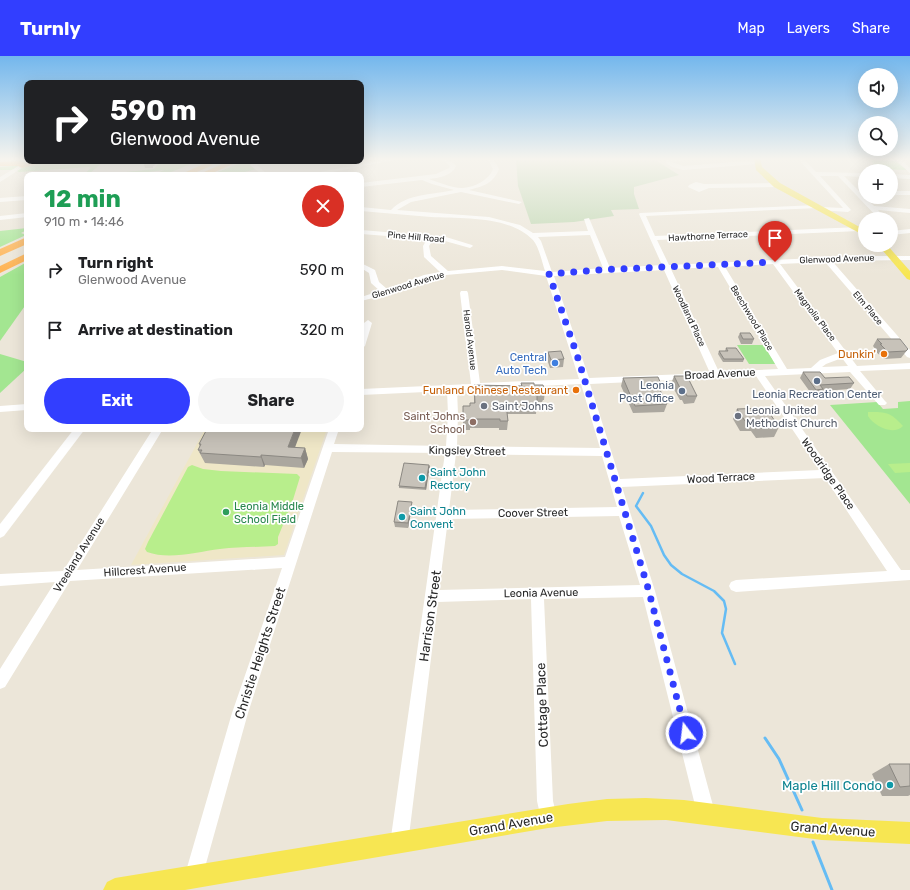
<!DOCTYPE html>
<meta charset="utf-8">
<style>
body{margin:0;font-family:Rubik,sans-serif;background:#f6f6f6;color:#202124;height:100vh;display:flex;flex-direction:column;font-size:15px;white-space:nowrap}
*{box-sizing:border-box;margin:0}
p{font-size:13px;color:#757577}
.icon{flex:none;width:22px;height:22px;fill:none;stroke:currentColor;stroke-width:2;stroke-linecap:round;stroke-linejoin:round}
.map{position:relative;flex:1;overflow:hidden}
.sheet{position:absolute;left:24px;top:116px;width:340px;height:260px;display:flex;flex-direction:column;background:#fff;border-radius:8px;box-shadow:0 4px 16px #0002}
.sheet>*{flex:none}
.banner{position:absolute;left:24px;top:24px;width:340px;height:84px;border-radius:8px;box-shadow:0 4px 16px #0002;background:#202124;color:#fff;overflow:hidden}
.fabs{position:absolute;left:858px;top:12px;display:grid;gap:8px}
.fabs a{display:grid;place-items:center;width:40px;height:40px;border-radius:50%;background:#fff;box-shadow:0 4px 16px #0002;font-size:20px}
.pin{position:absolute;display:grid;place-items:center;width:34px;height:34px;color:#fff;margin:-41px -17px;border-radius:50% 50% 50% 0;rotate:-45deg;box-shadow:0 0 4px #0007}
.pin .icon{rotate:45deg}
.me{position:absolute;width:44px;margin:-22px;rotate:345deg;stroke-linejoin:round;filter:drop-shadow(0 0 3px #0008)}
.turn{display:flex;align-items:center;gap:14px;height:84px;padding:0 20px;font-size:18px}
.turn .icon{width:52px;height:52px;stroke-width:2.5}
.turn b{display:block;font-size:28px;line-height:34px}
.round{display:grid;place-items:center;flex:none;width:42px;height:42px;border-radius:21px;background:#f6f6f6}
.overview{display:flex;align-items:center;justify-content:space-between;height:68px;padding:0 20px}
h1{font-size:24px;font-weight:700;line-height:30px;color:#1e9e55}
.primary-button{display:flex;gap:8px;margin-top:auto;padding:8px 20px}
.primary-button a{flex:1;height:46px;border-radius:24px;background:#323eff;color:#fff;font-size:16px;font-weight:700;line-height:46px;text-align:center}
.primary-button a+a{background:#f6f6f6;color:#202124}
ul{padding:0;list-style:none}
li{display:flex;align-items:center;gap:12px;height:60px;padding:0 20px}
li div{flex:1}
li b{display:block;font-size:15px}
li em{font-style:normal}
header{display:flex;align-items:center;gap:24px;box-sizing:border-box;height:56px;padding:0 20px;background:#323eff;color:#fff}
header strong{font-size:19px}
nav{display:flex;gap:22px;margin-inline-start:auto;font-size:14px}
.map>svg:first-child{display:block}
</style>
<header>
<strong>Turnly</strong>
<nav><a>Map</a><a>Layers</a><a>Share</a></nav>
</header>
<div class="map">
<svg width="910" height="834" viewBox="0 0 910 834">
<rect width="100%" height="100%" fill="#ece6d9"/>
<!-- education -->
<path fill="#efe7c7" d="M205,373h122l-43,126 -153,10z"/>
<!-- green -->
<g fill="#a3e691">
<path d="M869,103h29l11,11 -30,-1z"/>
<path d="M48,105h7l5,4 43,-3 -14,12 4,1h-10l8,-7 -3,-1 -69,5 -4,-2h-15v-3l25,-2z"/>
<path d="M181,105h17l-34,14h-11l11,-5 -38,5h-28l56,-6 4,-5z"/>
<path d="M246,105h16l-7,2 2,6 -25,6h-22z"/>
<path d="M27,172v2l-6,3 5,2 -26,12v-16z"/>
<path d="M27,206v41l-27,38v-64z"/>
<path d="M737,289h26l13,19h-27z"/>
<path d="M0,298l27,8v6l-27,25z"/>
<path d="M910,345v103l-80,-99 47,-3 6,7 15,-1v-6z"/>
</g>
<!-- cemetery -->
<path fill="#bdd6af" d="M516,102h136l27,17 -45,12v7l5,15 -28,1 3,6 -40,6 -43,2 -13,-38z"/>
<!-- pitch -->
<g fill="#b8ee8c">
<path d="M868,356c19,0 22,0 35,14 -10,10 -29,0 -35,-10z"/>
<path d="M910,407v9l-15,1 -7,-9z"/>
<path d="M192,409l11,4 18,2 76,3 3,3 -8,26 -14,34v7l-3,2c-18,1 -37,1 -55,3 -23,3 -51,11 -73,3l-2,-3 3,-7 40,-75z"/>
</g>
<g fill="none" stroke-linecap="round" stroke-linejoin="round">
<!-- stream-far1 -->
<path stroke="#65bcf4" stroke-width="2.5" d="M643,437l-7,13 15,20 13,29 7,10 11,9 32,17 10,10 2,8 -4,24 13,31"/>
<!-- stream -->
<g stroke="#65bcf4" stroke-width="3">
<path d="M765,682l14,21 23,51"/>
<path d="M813,786l19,48"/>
</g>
<!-- minor -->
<g fill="#fff" fill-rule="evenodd">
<path d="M394,102h11l-88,17h-13z"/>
<path d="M435,102c9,-1 15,1 21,8 -4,10 -18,12 -27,13 8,3 26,10 34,9 12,-1 26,-8 30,-19l-6,-11h6l6,11c-6,15 -16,17 -30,21l53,12 -3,2 -58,-12 -50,10 -14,8 92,7 31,8 13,8 55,-2 -4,-12 5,-1 21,50 52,-3 -23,-51 1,-1 176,-8 3,2 -1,1 -172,8 9,20 204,-9 3,2 -3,2 -202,9 12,25 191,-9h50v4l-78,1 78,89v8l-3,-1 -82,-95 -45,2 77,102 53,-3v6l-50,2 25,30 2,2 -2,2h-6l-29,-33 -85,4 136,194h9v10l-174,12 -5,-2 -2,-4 2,-4 5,-2 151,-9 -62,-93 -203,9 33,104 60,222 -3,6 -6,3 -6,-3 -3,-6 -54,-216 -99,2 9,202 4,16 -3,6 -6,3 -6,-3 -5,-22 -6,-202 -93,3 -30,242 -3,6 -6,3 -6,-3 -3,-6 55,-391 -113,-1 -84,261 -46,165 -3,6 -6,3 -6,-3 -3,-6 48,-165 50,-145 -212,13 -65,106 -5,2v-20l55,-87 -55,4v-12l63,-3 90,-142h10l-86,141 208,-13 44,-128h10l-5,15 112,2 2,-32 -1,-23 -86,4v-6l110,-5 -11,-91 1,-2h6l1,2 12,90 99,-4 -33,-103 -44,-6 -56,5 -17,4 -40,15 -28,7v-4l19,-6 -9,-8 -2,-10 -8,-5v-5l14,7 4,12 8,7 37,-14 16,-3 -16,-15 -1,-11 4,-7 -66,-5v-4l85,7 26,8 1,1 -3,2 -25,-7 -12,-1 -4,6 2,10 17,15 54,-5 43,5c-3,-9 -6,-24 -12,-31 -25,-25 -70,-21 -102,-23 -24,-2 -47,-4 -70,-6v-4l30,3c16,-17 42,-15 63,-20l-22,-6 -10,-4 -61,7v-4l75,-9 13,-6 1,-2 -4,-4zM590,179l13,33 -51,4 -11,-31 -3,-4zM773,208l65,89 -18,7 -9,8 -24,1 -62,-102zM718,211l60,102 -59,3 -48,-103zM664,214l46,103 -121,5 -35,-102zM842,302l6,8 -26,1 4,-3zM756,320l64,94 -200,9 -30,-95zM581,328l19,64 -143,-2 1,-32 -1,-24zM456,398l146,2 15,51 -168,3zM619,460l21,69 -201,5 9,-71z"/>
<path d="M671,102h25l-24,4 11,4 74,-6 3,2 -3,2 -74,6 -11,-3 -6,-4v-2z"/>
<path d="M797,102h6l13,14 49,1v4l-21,-1 30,30 36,3v4l-32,-3 8,9h-7l-41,-43h-18l31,34 -3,2 -29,-2 -1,-1 3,-2 22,1z"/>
<path d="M832,102h68l10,10v5l-14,-12 -61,-1z"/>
<path d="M257,105h8l-8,4 11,10h-6l-12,-10z"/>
<path d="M20,109l5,1 -25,16v-5z"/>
<path d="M891,118l19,1v4l-19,-1z"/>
<path d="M696,126l8,2 73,-1 3,2 -3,2 -68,1 -10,4 -11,-5 1,-2z"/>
<rect x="891" y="135" width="19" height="4"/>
<path d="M27,140v4l-27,2v-4z"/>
<path d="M27,157v4l-27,3v-4z"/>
<path d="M910,173v4l-19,2v-4z"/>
<path d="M368,264l4,3 -7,23 -4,3v-17l3,-9z"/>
<path d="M27,348v6l-27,2v-6z"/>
<path d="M74,373h11l-81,107 -4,2v-14z"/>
</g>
<!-- major -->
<g fill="#f7e652" fill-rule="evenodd">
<path d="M754,102h6l2,9 18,16 85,47v6l-91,-49 -18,-17z"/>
<path d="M878,189h9l23,26v9l-3,-1z"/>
<path d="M646,742l38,2 138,18 88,4v22l-88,-4 -156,-20 -59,1 -59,7 -363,62h-82l4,-8 8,-4 453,-74 39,-5z"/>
</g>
<!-- highway -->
<g fill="#ffb250" fill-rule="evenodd">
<path d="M20,105l5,2 18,-2 -1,2 -20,5 -4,-2h-18v-4z"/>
<path d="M229,105h11l-32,14h-11z"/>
<path d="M206,107h3l4,2 -23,10h-11z"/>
<path d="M27,181v7l-27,12v-7z"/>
<path d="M27,197v7l-27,13v-7z"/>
</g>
</g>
<!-- wall -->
<g fill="#aba79f">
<path d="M740,277l14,6 -2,5h-11l-3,-7z"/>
<path d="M877,283l31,10 -7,9 -17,1 -9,-8 1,-1 -3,-4z"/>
<path d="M726,292l18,11 -1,3h-20l-5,-8 1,-3h6z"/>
<path d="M548,296l16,7 -1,8 -13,1 -3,-9z"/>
<path d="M803,316l22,6 29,5 -4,6 -28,2 -2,4 -7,1 -13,-18z"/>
<path d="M674,320l23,20 -3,7 -10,1 -2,-4h-2l-9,-16z"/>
<path d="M623,322l38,6 -2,5 8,15 -3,8 -31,1 -12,-27z"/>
<path d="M521,327l13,2 11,6 -1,9h-1l-1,2h-5l-1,12h-29l1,7 -1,9h-8v-2h-29v2h-7v-24h7l4,-3v-18l47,1z"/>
<path d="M737,353l42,18 -5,10 -18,1 -5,-7h-11l-7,-12z"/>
<path d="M306,373h15l-1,1z"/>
<path d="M199,388l106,4 3,11 -4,9 -39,-3 -1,2 -59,-4 -7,-13 2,-3z"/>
<path d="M429,409l-3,25 -27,-2v-2z"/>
<path d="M412,451l-4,21 -13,-1 -1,-5z"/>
<path d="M889,708h21v31l-2,1h-26l-10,-22z"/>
</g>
<!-- shaded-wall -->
<g fill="#8b8882">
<path d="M83,105h13l-13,1z"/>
<path d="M143,105h13l-1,4 -2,1v2h-8z"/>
<path d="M295,373h7l-11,29 -3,-11z"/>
<path d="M305,392l3,11 -4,9 -3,-10z"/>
<path d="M261,399l4,10 -1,2 -3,-10z"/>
<path d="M429,409l1,2 -4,23 -1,-2z"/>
<path d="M412,446v5l-4,21v-5z"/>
</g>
<!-- building -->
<g fill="#c7c2b9" stroke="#8b8882">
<path d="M740,277h10l4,6h-11z"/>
<path d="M877,283h23l8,10 -2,2 -18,1 -8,-8h2z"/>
<path d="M726,292h10l8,11h-20l-5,-8h9z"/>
<path d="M561,295l3,8 -13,1 -3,-8z"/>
<path d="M803,316h17l5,6 24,-1 5,6 -34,2 3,4 -7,1z"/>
<path d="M674,320h13l10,20h-10l-2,-4h-3z"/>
<path d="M658,321l3,7h-4l10,20 -32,2 -12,-28z"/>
<path d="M521,327h13v2h9l2,6h-2l1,2h-7v12l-31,-1 2,17h-8v-2h-30v1h-7v-14h7v-3h5l-1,-18 48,1z"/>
<path d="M766,352l13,19 -18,1 -5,-7h-11l-8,-12z"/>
<path d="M207,373h88l-7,18 17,1 -4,10 -40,-3v2l-61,-4 2,-3h-4l3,-6h-2z"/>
<path d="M404,407l25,2 -4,23 -26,-2z"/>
<path d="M398,445l14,1 -4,21 -14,-1z"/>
<path d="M889,708h21v22l-10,1z"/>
</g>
<!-- sky -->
<linearGradient id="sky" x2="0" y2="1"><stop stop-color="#73b7ed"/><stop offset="0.47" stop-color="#f6f4ee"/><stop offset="1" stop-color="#f6f4ee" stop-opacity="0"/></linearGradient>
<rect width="910" height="219" fill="url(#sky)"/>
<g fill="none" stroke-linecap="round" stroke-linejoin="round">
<!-- route -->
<path stroke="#323eff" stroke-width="7" stroke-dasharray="0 12.6" d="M686,677l-38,-145 -71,-233 -28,-81 48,-4 178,-8"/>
</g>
<!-- markers -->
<g fill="#e8710a" stroke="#fff" stroke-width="1.5">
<circle cx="884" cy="298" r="4"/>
<circle cx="576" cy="334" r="4"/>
</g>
<circle fill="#3f7fe0" stroke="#fff" stroke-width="1.5" cx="555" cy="307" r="4"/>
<g fill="#5c6f8a" stroke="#fff" stroke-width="1.5">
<circle cx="817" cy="325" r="4"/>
<circle cx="682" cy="335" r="4"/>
</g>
<g fill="#6b7280" stroke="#fff" stroke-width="1.5">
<circle cx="484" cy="350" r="4"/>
<circle cx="738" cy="360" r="4"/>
</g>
<circle fill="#8d6e63" stroke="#fff" stroke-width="1.5" cx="473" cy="366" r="4"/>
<g fill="#0f9aa8" stroke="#fff" stroke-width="1.5">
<circle cx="422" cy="422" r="4"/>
<circle cx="402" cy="461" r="4"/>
<circle cx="890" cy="729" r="4"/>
</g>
<circle fill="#2e9e5b" stroke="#fff" stroke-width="1.5" cx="226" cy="456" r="4"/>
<g text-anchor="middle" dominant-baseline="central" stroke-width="3.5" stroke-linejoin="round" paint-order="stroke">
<!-- far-street labels -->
<g font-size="9" fill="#282828" stroke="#fff">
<text transform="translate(708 180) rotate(-3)">Hawthorne Terrace</text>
<text transform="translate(416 181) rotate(5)">Pine Hill Road</text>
<text transform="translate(837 203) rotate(-2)">Glenwood Avenue</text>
<text transform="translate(408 229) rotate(-17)">Glenwood Avenue</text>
<text transform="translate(868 252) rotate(50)">Elm Place</text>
<text transform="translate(815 259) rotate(53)">Magnolia Place</text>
<text transform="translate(689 260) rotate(65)">Woodland Place</text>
<text transform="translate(752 262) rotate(59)">Beechwood Place</text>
<text transform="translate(470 284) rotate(83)">Harold Avenue</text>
</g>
<!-- food labels -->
<g font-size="11" fill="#c56008" stroke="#fff" text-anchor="end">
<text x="876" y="298">Dunkin'</text>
<text x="568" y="334">Funland Chinese Restaurant</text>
</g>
<!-- shop labels -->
<g font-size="11" fill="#366cbe" stroke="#fff" text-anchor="end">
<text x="547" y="301">Central<tspan x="547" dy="13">Auto Tech</tspan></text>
</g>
<!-- street labels -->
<g font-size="11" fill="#282828" stroke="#fff">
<text transform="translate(720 318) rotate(-3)">Broad Avenue</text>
<text transform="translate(467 395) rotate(1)">Kingsley Street</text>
<text transform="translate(828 418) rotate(55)">Woodridge Place</text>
<text transform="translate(721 422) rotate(-3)">Wood Terrace</text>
<text transform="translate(533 457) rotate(-1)">Coover Street</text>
<text transform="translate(79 499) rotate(-58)">Vreeland Avenue</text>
<text transform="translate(145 514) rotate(-4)">Hillcrest Avenue</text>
<text transform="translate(541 537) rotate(-1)">Leonia Avenue</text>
</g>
<!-- service labels -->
<g font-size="11" fill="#4e5e75" stroke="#fff" text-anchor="end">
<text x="674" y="329">Leonia<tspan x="674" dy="13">Post Office</tspan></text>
<text x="817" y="338" text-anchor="middle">Leonia Recreation Center</text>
</g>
<!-- worship labels -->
<g font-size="11" fill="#5b616d" stroke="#fff" text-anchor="start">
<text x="492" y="350">Saint Johns</text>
<text x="746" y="354">Leonia United<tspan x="746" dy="13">Methodist Church</tspan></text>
</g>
<!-- education labels -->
<g font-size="11" fill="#785e54" stroke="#fff" text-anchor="end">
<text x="465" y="360">Saint Johns<tspan x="465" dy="13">School</tspan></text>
</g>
<!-- culture labels -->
<g font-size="11" fill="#0d838f" stroke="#fff" text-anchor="start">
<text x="430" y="416">Saint John<tspan x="430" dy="13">Rectory</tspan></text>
<text x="410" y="455">Saint John<tspan x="410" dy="13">Convent</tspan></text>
</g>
<!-- leisure labels -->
<g font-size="11" fill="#27864d" stroke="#fff" text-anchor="start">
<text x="234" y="450">Leonia Middle<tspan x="234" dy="13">School Field</tspan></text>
</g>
<!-- near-street labels -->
<g font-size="13" fill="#282828" stroke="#fff">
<text transform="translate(430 560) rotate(-82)">Harrison Street</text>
<text transform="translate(260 597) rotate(-72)">Christie Heights Street</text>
<text transform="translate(542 649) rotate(-92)">Cottage Place</text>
<text transform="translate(511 768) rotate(-10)">Grand Avenue</text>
<text transform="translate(833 773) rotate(4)">Grand Avenue</text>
</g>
<!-- near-culture labels -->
<g font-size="13" fill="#0d838f" stroke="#fff" text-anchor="end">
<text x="882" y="729">Maple Hill Condo</text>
</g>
</g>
</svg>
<div class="fabs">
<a><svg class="icon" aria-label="sound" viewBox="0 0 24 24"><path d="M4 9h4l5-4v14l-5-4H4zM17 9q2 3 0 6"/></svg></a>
<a><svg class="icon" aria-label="search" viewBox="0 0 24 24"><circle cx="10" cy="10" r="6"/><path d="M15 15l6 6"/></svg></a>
<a>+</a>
<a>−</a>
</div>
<div class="pin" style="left:775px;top:206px;background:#d93025"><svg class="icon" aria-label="arrive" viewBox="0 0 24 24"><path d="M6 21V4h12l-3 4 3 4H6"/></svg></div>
<svg class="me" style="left:686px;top:677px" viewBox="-20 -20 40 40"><circle r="17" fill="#323eff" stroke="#fff" stroke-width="3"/><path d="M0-11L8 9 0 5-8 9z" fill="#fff"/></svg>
<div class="banner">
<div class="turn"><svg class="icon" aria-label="right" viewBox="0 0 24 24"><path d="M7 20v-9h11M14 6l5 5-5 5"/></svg><div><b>590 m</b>Glenwood Avenue</div></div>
</div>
<section class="sheet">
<div class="overview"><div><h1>12 min</h1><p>910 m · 14:46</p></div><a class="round" style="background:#d93025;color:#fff"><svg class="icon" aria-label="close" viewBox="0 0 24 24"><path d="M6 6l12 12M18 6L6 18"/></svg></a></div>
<ul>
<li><svg class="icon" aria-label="right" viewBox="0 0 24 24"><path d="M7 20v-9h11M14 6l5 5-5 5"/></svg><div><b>Turn right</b><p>Glenwood Avenue</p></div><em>590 m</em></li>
<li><svg class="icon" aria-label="arrive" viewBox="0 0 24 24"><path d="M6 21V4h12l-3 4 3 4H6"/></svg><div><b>Arrive at destination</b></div><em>320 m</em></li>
</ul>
<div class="primary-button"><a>Exit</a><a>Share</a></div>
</section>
</div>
